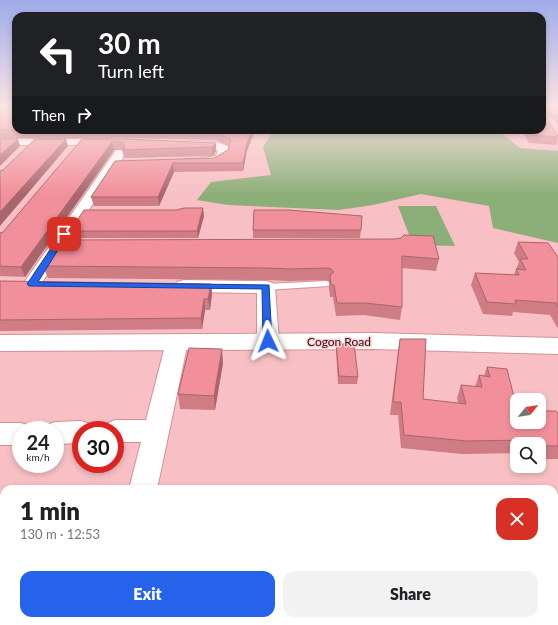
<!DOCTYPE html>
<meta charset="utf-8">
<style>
body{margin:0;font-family:Lato,sans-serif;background:#f2f2f2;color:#202124;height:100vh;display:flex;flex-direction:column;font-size:15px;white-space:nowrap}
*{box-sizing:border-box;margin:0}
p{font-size:13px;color:#757577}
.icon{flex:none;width:22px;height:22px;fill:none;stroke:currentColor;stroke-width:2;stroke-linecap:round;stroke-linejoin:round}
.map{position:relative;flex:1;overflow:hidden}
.details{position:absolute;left:0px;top:485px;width:558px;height:140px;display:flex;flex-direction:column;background:#fff;border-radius:12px 12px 0 0;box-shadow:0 2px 6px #0003}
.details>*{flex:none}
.banner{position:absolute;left:12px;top:12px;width:534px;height:122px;border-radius:12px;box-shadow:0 2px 6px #0003;background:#202124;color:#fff;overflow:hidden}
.needle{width:26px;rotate:60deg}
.tools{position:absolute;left:510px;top:393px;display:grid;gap:8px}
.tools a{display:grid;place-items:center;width:36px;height:36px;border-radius:8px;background:#fff;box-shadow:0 2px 6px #0003;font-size:20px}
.speed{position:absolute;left:12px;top:421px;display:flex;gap:8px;font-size:20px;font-weight:700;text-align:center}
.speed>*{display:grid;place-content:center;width:52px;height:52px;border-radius:50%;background:#fff;box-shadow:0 2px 6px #0003;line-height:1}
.speed small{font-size:10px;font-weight:400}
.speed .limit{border:6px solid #d22;background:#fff;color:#111}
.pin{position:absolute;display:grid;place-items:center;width:34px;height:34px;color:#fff;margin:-17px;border-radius:8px;box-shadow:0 2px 6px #0006}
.me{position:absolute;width:44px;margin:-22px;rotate:358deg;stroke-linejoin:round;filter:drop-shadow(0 0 3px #0008)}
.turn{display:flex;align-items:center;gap:14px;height:84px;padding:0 20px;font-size:18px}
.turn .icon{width:52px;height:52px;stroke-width:2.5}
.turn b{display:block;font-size:28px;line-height:34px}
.then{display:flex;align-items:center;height:38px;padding:0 20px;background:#0003;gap:8px;font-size:15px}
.round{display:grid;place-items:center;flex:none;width:42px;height:42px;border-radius:12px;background:#f2f2f2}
.head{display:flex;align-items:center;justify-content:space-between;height:68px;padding:0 20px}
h1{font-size:24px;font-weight:800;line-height:30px}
.button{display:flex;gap:8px;margin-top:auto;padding:8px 20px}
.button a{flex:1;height:46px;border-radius:12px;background:#2563eb;color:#fff;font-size:16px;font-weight:800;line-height:46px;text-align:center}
.button a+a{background:#f2f2f2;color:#202124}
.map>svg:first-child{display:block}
</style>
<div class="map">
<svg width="558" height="625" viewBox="0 0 558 625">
<rect width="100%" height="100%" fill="#f8c0c4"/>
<!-- green -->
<g fill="#8cae78">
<path d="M286,130h212l22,18 38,3v92l-65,-15 -4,-22 -68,-12 -48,11 -34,5 -111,-5 -31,-5 14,-18 60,-7 -8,-28 9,-14z"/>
<path d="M398,206h38l19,40 -42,-1z"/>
</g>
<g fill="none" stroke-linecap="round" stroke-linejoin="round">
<!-- service casing -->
<g stroke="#d39095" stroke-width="2">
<path id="service" d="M326,281l3,1 2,2 -2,2 -63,4 -5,-3 5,-3z"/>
</g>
<!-- minor casing -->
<g stroke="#d39095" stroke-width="2">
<g id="minor">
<path d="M0,139h106l6,3 -6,3h-106z"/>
<path d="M127,139l6,3 -92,142 -2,4 -7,2 -7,-2 -2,-4 100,-144z"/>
<path d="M190,141l26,1 12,4 2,9c-6,9 -22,12 -32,10l-2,-3 2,-3 18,-3 2,-6 -32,-4 -2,-2z"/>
<path d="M184,280l82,1 7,2 2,4 4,54 -3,5 -8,2 -8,-2 -3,-5v-48l-73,-1 -7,-2 -2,-4 2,-4z"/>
<path d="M177,335l8,2 3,5 -31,147h-28l12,-47h-26v-12h-12l3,-6 9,-4h31l20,-78 3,-5z"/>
<path d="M81,421l9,3 3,6h-12v13l-26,1v-14h-12l3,-5 9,-3z"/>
<path d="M0,423h21l9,3 2,4h-11v15h-21z"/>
<path d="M93,621h36l-1,4h-36z"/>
<rect x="293" y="621" width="36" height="4"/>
</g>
</g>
<!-- tertiary casing -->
<g stroke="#d39095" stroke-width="2">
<path id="tertiary" d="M373,333l185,5v16l-185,-5 -373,2v-16z"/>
</g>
<!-- service -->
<use href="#service" fill="#fff" fill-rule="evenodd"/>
<!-- minor -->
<use href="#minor" fill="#fff" fill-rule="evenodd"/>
<!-- tertiary -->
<use href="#tertiary" fill="#fff" fill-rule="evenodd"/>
</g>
<!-- wall -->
<g fill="#cf7c84">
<path d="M0,108l16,22h239l-8,21 -4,20 -69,1 -15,34h-65l-3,-9 24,-36 99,-3 14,-8 1,-4 -13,-6 -89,-2h-127z"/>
<path d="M542,108h16v15l-15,-11 15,24v3l-2,6 -27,-2 -7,-13h20z"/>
<path d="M82,139l134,4v8l-3,5 -89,2 -2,-8h-8l-89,127 -25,-1v-43l3,-1z"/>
<path d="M204,216l-6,22h-125l-3,-7z"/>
<path d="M253,230h108l-1,8h-107z"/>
<path d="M395,239l44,20 -3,12 -34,-3v39l-2,13 -36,-5 -28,1 -3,-19h-3l-1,-9v-7l-3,-1 -37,1 -23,-1 -218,-2 -5,-12z"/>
<path d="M518,242l40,15v71l-1,-1 -7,-12 -37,-3 -1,4 -29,-2 -12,-29 4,-12 39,2 5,-13 -5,-9z"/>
<path d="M0,281l211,3 1,10 -2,16h-5l-3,19 -202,2z"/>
<path d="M400,339l23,60 35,4 -1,-5 4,-13 14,2 4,-12 5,1 3,-9 30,55 41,-9v46h-19v-15h-22v9l-55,1 -61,-6 -3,-33h-8l8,-64z"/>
<path d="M336,344l22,33 -1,7h-19l-2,-33z"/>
<path d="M223,363l-8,47 -35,-1 -2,-15z"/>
</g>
<!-- shaded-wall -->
<g fill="#a9656c">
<path d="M252,130h3l-8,21 -4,20v-8l4,-20z"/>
<path d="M18,139l2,7 -20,20v-11z"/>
<path d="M66,139l2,7 -68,80v-14z"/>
<path d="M112,142l2,8 -89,127 -4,-10z"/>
<path d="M216,143v8l-3,5 -1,-9z"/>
<path d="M173,163l1,9 -15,34 -1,-9z"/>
<path d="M203,208l1,8 -6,22 -1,-7z"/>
<path d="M211,284l1,10 -2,16 -2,-11z"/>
<path d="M204,299l1,11 -3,19 -1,-11z"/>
<path d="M222,349l1,14 -8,47 -1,-14z"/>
</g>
<!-- building -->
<g fill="#f1909a" stroke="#a9656c">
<rect x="0" y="108" width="16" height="22"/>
<path d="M544,108h14v9z"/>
<path d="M542,111l16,25v1l-27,-2 -2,-5h13z"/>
<path d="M130,130h122l-5,13 -4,20h-70l-15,34h-67l24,-36 99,-3 14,-8 3,-11 -16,-6z"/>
<path d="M0,139h18l-18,16z"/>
<path d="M35,139h31l-66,73v-41l3,-1z"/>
<path d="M82,139h43l91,4 -4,4 -90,3 3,-3 -2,-5h-11l-91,125 -21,-1v-33l3,-1z"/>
<path d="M184,208h19l-6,23h-127l14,-21h93z"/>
<path d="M254,210h35l73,6 -1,14h-108z"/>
<path d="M404,235l29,1 6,23 -37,-3v51l-37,-4h-28l-3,-18h-3l-1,-10 4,-3 -3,-3 -4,-1 -38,1 -23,-1 -223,-2 17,-26 335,-1 6,-1z"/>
<path d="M518,242l30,1 10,14v50l-2,-4 -41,-3 1,4 -29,-2 -12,-29 44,2 -3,-6 10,1 -6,-11h8z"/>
<path d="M0,281l211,3 -3,15h-4l-3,19 -201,2z"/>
<path d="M400,339h26l-3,60 43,5 -5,-19 21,2 -3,-12 11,2 -3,-10 20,2 10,40v13h22v-11h17l2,2v33h-19v-2h-11l-2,-4 -59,1 -63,-6 -3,-33h-8z"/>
<path d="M336,344h18l4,33 -19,-1z"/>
<path d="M189,348l33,1 -8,47 -36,-2z"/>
</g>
<!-- sky -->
<linearGradient id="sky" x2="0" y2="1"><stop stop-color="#9facea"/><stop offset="0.55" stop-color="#fce3e4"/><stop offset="1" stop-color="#fce3e4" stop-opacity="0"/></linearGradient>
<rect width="558" height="195" fill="url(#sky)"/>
<!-- route -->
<path fill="#2563eb" stroke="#184099" d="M62,232l6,2 -30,48 231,3 3,56 -4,3 -5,-3 -1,-52 -233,-3 -2,-2z"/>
<g text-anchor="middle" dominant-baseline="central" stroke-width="3" stroke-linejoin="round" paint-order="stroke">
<!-- street labels -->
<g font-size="12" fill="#291013" stroke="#fdd1d4">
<text x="339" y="341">Cogon Road</text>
</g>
</g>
</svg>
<div class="tools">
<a><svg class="needle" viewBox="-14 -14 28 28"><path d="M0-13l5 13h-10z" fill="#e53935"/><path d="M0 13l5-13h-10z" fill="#757577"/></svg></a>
<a><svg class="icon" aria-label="search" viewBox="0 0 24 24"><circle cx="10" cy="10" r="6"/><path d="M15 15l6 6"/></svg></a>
</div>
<div class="speed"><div>24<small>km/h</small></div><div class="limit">30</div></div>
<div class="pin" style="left:64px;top:234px;background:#d93025"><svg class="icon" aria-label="arrive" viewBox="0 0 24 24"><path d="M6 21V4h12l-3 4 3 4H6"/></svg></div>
<svg class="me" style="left:268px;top:341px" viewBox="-20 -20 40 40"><path d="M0-17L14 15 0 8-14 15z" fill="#2563eb" stroke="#fff" stroke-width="4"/></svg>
<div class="banner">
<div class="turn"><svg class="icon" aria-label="left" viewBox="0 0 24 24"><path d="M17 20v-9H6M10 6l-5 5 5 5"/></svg><div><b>30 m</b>Turn left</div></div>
<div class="then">Then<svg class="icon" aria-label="right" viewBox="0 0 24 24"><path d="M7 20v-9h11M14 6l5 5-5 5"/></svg></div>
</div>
<section class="details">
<div class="head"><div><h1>1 min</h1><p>130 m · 12:53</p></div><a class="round" style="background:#d93025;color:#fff"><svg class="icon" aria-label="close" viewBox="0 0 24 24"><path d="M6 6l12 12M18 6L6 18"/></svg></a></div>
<div class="button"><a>Exit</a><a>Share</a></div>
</section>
</div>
